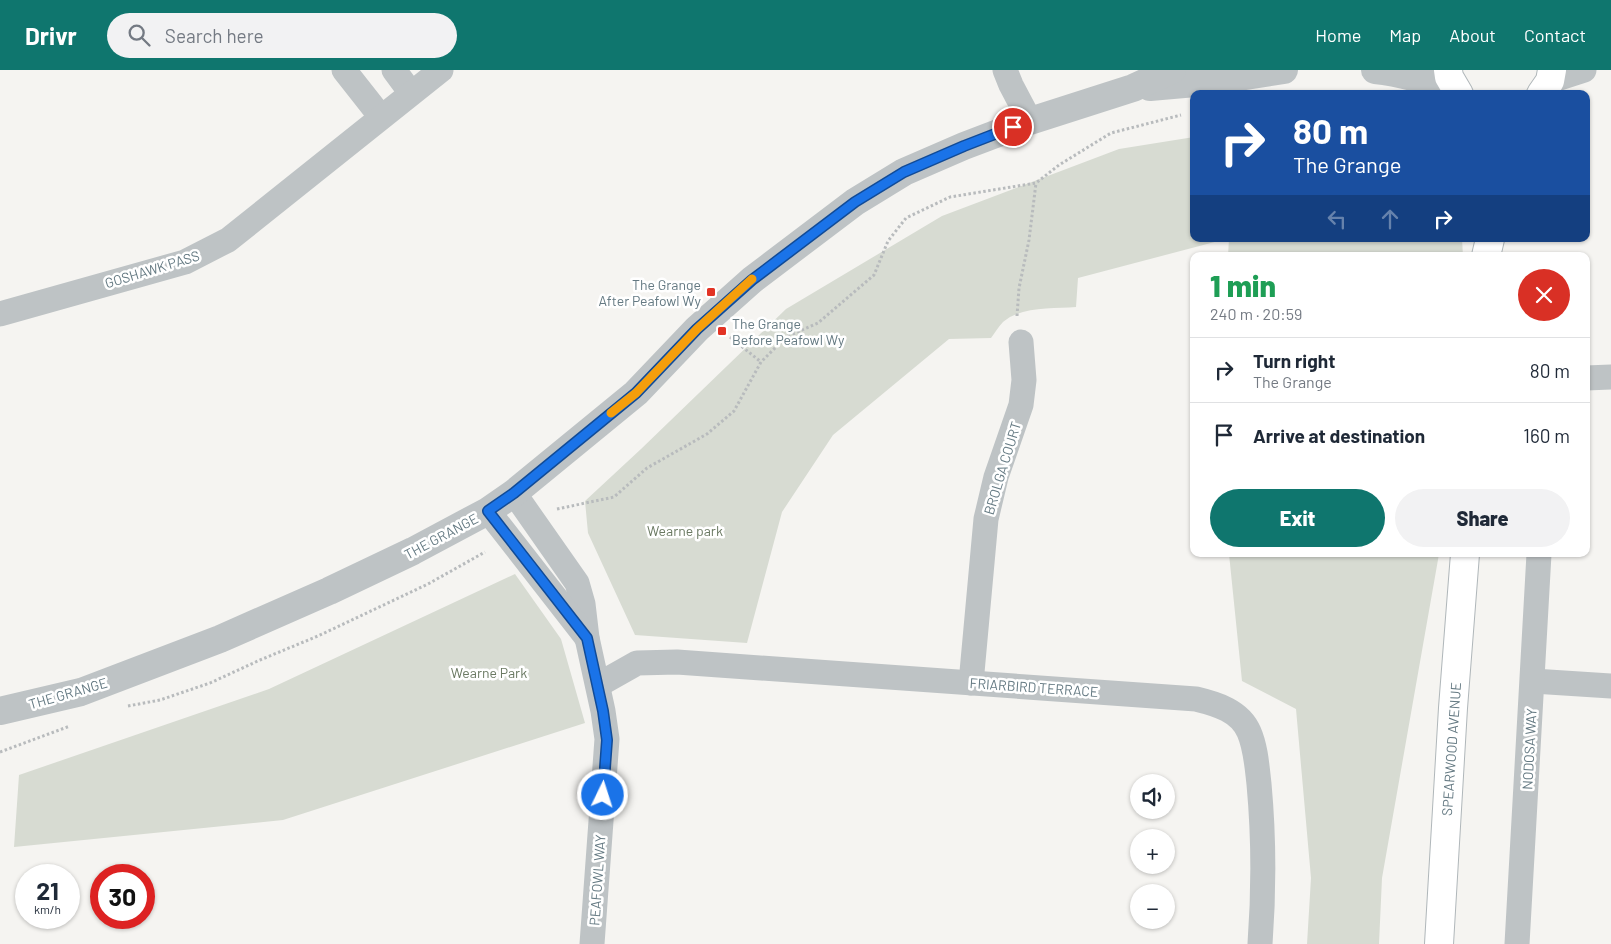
<!DOCTYPE html>
<meta charset="utf-8">
<style>
body{margin:0;font-family:Barlow,sans-serif;background:#f2f2f3;color:#1f2937;height:100vh;display:flex;flex-direction:column;font-size:19px;white-space:nowrap}
*{box-sizing:border-box;margin:0}
p{font-size:16px;color:#747a83}
.icon{flex:none;width:28px;height:28px;fill:none;stroke:currentColor;stroke-width:2;stroke-linecap:round;stroke-linejoin:round}
.map{position:relative;flex:1;overflow:hidden}
.side{position:absolute;left:1190px;top:182px;width:400px;height:305px;display:flex;flex-direction:column;background:#fff;border-radius:10px;box-shadow:0 1px 4px #0004}
.side>*{flex:none}
.hud{position:absolute;left:1190px;top:20px;width:400px;height:152px;border-radius:10px;box-shadow:0 1px 4px #0004;background:#1a4fa0;color:#fff;overflow:hidden}
.controls{position:absolute;left:1130px;top:704px;display:grid;gap:10px}
.controls a{display:grid;place-items:center;width:45px;height:45px;border-radius:50%;background:#fff;box-shadow:0 1px 4px #0004;font-size:25px}
.speed{position:absolute;left:15px;top:794px;display:flex;gap:10px;font-size:25px;font-weight:700;text-align:center}
.speed>*{display:grid;place-content:center;width:65px;height:65px;border-radius:50%;background:#fff;box-shadow:0 1px 4px #0004;line-height:1}
.speed small{font-size:12px;font-weight:400}
.speed .limit{border:8px solid #d22;background:#fff;color:#111}
.pin{position:absolute;display:grid;place-items:center;width:42px;height:42px;color:#fff;margin:-21px;border:2px solid #fff;border-radius:50%;box-shadow:0 1px 5px #0007}
.me{position:absolute;width:55px;margin:-28px;rotate:4deg;stroke-linejoin:round;filter:drop-shadow(0 0 4px #0008)}
.turn{display:flex;align-items:center;gap:18px;height:105px;padding:0 20px;font-size:22px}
.turn .icon{width:65px;height:65px;stroke-width:2.5}
.turn b{display:block;font-size:35px;line-height:42px}
.lanes{display:flex;align-items:center;height:48px;padding:0 20px;background:#0003;justify-content:center;gap:25px;direction:ltr}
.lanes .off{opacity:.35}
.round{display:grid;place-items:center;flex:none;width:52px;height:52px;border-radius:26px;background:#f2f2f3}
.headline{display:flex;align-items:center;justify-content:space-between;height:85px;padding:0 20px}
h1{font-size:30px;font-weight:800;line-height:38px;color:#1e9e55}
.primary-button{display:flex;gap:10px;margin-top:auto;padding:10px 20px}
.primary-button a{flex:1;height:58px;border-radius:30px;background:#0f766e;color:#fff;font-size:20px;font-weight:800;line-height:58px;text-align:center}
.primary-button a+a{background:#f2f2f3;color:#1f2937}
ul{padding:0;list-style:none}
li{display:flex;align-items:center;gap:15px;height:65px;padding:0 20px;border-top:1px solid #e0e1e3}
li div{flex:1}
li b{display:block;font-size:19px}
li em{font-style:normal}
header{display:flex;align-items:center;gap:30px;box-sizing:border-box;height:70px;padding:0 25px;background:#0f766e;color:#fff}
header strong{font-size:24px}
nav{display:flex;gap:28px;margin-inline-start:auto;font-size:18px}
.search{width:350px;height:45px;background:#f2f2f3;display:flex;align-items:center;gap:12px;box-sizing:border-box;padding:0 18px;border-radius:28px;color:#747a83;font-size:19px}
.map>svg:first-child{display:block}
</style>
<header>
<strong>Drivr</strong>
<div class="search"><svg class="icon" aria-label="search" viewBox="0 0 24 24"><circle cx="10" cy="10" r="6"/><path d="M15 15l6 6"/></svg>Search here</div>
<nav><a>Home</a><a>Map</a><a>About</a><a>Contact</a></nav>
</header>
<div class="map">
<svg width="1611" height="874" viewBox="0 0 1611 874">
<rect width="100%" height="100%" fill="#f5f4f1"/>
<!-- green -->
<g fill="#d7dbd2">
<path d="M1194,67v102h32l-148,39 -2,29c-23,2 -55,-1 -73,15 -5,5 -8,11 -12,16l-42,1 -116,96 -51,77 -35,131 -112,-8 -47,-102 -3,-32 56,-52 145,-140 156,-93 177,-67z"/>
<path d="M1229,169h233l1,17h-235z"/>
<path d="M1229,484h210l-57,324 -3,66h-72l4,-66 -15,-169 -54,-28z"/>
<path d="M515,504l46,65 24,84 -302,97 -269,27 5,-72 250,-86z"/>
</g>
<g fill="none" stroke-linecap="round" stroke-linejoin="round">
<!-- secondary casing -->
<g stroke="#b0b7ba" stroke-width="30">
<g id="secondary">
<path d="M1448,0l1,7 10,17"/>
<path d="M1541,24l9,-13 2,-11"/>
<path d="M1486,186l4,-17"/>
<path d="M1439,874l14,-236 12,-154"/>
</g>
</g>
<!-- path -->
<g stroke="#b8bbbd" stroke-width="3" stroke-dasharray="2.5 2.5" stroke-linecap="butt">
<path d="M1313,24h12"/>
<path d="M1017,246l2,-28 10,-48 7,-57"/>
<path d="M730,267l31,25"/>
<path d="M557,439l57,-12 33,-29 60,-34 27,-23 27,-49 25,-25 32,-14 56,-48 14,-34 18,-23 44,-21 86,-14 23,-18 52,-32 70,-18"/>
<path d="M128,636l32,-6 50,-17 50,-23 58,-24 110,-52 57,-32"/>
<path d="M0,682l70,-26"/>
</g>
<!-- minor -->
<g stroke="#bec3c5" stroke-width="25">
<path d="M344,0l37,47"/>
<path d="M394,0l17,23"/>
<path d="M1005,0l6,15 19,36"/>
<path d="M1550,11l34,-11"/>
<path d="M0,244l185,-52 43,-22 213,-170"/>
<path d="M1586,308l25,-1"/>
<path d="M514,423l63,90 6,21 4,34 16,73 4,28 -15,205"/>
<path d="M488,441l99,127"/>
<path d="M1533,611l78,5"/>
<path d="M971,613l15,-164 10,-42 25,-72 3,-25 -3,-38"/>
<path d="M598,615l39,-22 40,-1 519,37c21,5 44,12 53,33 7,16 8,35 10,52 5,54 5,106 1,160"/>
<path d="M1517,874l22,-390"/>
</g>
<!-- tertiary -->
<g stroke="#bec3c5" stroke-width="28">
<path d="M1375,0c29,3 55,11 82,21"/>
<path d="M1150,17l57,-5 77,-12"/>
<path d="M0,641l81,-19 139,-53 109,-48 84,-40 75,-40 26,-18 122,-100 61,-64 55,-49 103,-78 49,-30 60,-26 66,-25 103,-33 39,-18"/>
</g>
<!-- secondary -->
<use href="#secondary" stroke="#fff" stroke-width="28"/>
</g>
<g fill="none" stroke-linecap="round" stroke-linejoin="round">
<!-- route casing -->
<g stroke="#114b97" stroke-width="12">
<path id="route" d="M603,725l4,-55 -4,-29 -16,-73 -99,-127 26,-18 122,-100 61,-64 55,-49 103,-78 49,-30 60,-26 49,-19"/>
</g>
<!-- route -->
<use href="#route" stroke="#1a73e8" stroke-width="9"/>
<!-- slow -->
<path stroke="#f59e0b" stroke-width="9" d="M611,343l25,-20 61,-64 55,-50"/>
</g>
<!-- markers -->
<g fill="#e23324" stroke="#fff" stroke-width="2">
<rect x="706" y="217" width="10" height="10" rx="2.5"/>
<rect x="717" y="256" width="10" height="10" rx="2.5"/>
</g>
<g text-anchor="middle" dominant-baseline="central" stroke-width="5" stroke-linejoin="round" paint-order="stroke">
<!-- street labels -->
<g font-size="14" fill="#647982" stroke="#fff">
<text transform="translate(152 199) rotate(-17)">GOSHAWK PASS</text>
<text transform="translate(1002 398) rotate(-73)">BROLGA COURT</text>
<text transform="translate(441 466) rotate(-28)">THE GRANGE</text>
<text transform="translate(1034 617) rotate(4)">FRIARBIRD TERRACE</text>
<text transform="translate(68 623) rotate(-16)">THE GRANGE</text>
<text transform="translate(1451 679) rotate(-86)">SPEARWOOD AVENUE</text>
<text transform="translate(1529 679) rotate(-87)">NODOSA WAY</text>
<text transform="translate(597 810) rotate(-86)">PEAFOWL WAY</text>
</g>
<!-- poi labels -->
<g font-size="14" fill="#647982" stroke="#fff" text-anchor="end">
<text x="701" y="214">The Grange<tspan x="701" dy="16">After Peafowl Wy</tspan></text>
<text x="732" y="253" text-anchor="start">The Grange<tspan x="732" dy="16">Before Peafowl Wy</tspan></text>
</g>
<!-- park labels -->
<g font-size="14" fill="#6a7962" stroke="#fff">
<text x="685" y="460">Wearne park</text>
<text x="489" y="602">Wearne Park</text>
</g>
</g>
</svg>
<div class="controls">
<a><svg class="icon" aria-label="sound" viewBox="0 0 24 24"><path d="M4 9h4l5-4v14l-5-4H4zM17 9q2 3 0 6"/></svg></a>
<a>+</a>
<a>−</a>
</div>
<div class="speed"><div>21<small>km/h</small></div><div class="limit">30</div></div>
<div class="pin" style="left:1013px;top:57px;background:#d93025"><svg class="icon" aria-label="arrive" viewBox="0 0 24 24"><path d="M6 21V4h12l-3 4 3 4H6"/></svg></div>
<svg class="me" style="left:603px;top:725px" viewBox="-20 -20 40 40"><circle r="17" fill="#1a73e8" stroke="#fff" stroke-width="3"/><path d="M0-11L8 9 0 5-8 9z" fill="#fff"/></svg>
<div class="hud">
<div class="turn"><svg class="icon" aria-label="right" viewBox="0 0 24 24"><path d="M7 20v-9h11M14 6l5 5-5 5"/></svg><div><b>80 m</b>The Grange</div></div>
<div class="lanes"><svg class="icon off" aria-label="left" viewBox="0 0 24 24"><path d="M17 20v-9H6M10 6l-5 5 5 5"/></svg><svg class="icon off" aria-label="ahead" viewBox="0 0 24 24"><path d="M12 20V5M6 11l6-6 6 6"/></svg><svg class="icon" aria-label="right" viewBox="0 0 24 24"><path d="M7 20v-9h11M14 6l5 5-5 5"/></svg></div>
</div>
<section class="side">
<div class="headline"><div><h1>1 min</h1><p>240 m · 20:59</p></div><a class="round" style="background:#d93025;color:#fff"><svg class="icon" aria-label="close" viewBox="0 0 24 24"><path d="M6 6l12 12M18 6L6 18"/></svg></a></div>
<ul>
<li><svg class="icon" aria-label="right" viewBox="0 0 24 24"><path d="M7 20v-9h11M14 6l5 5-5 5"/></svg><div><b>Turn right</b><p>The Grange</p></div><em>80 m</em></li>
<li><svg class="icon" aria-label="arrive" viewBox="0 0 24 24"><path d="M6 21V4h12l-3 4 3 4H6"/></svg><div><b>Arrive at destination</b></div><em>160 m</em></li>
</ul>
<div class="primary-button"><a>Exit</a><a>Share</a></div>
</section>
</div>
